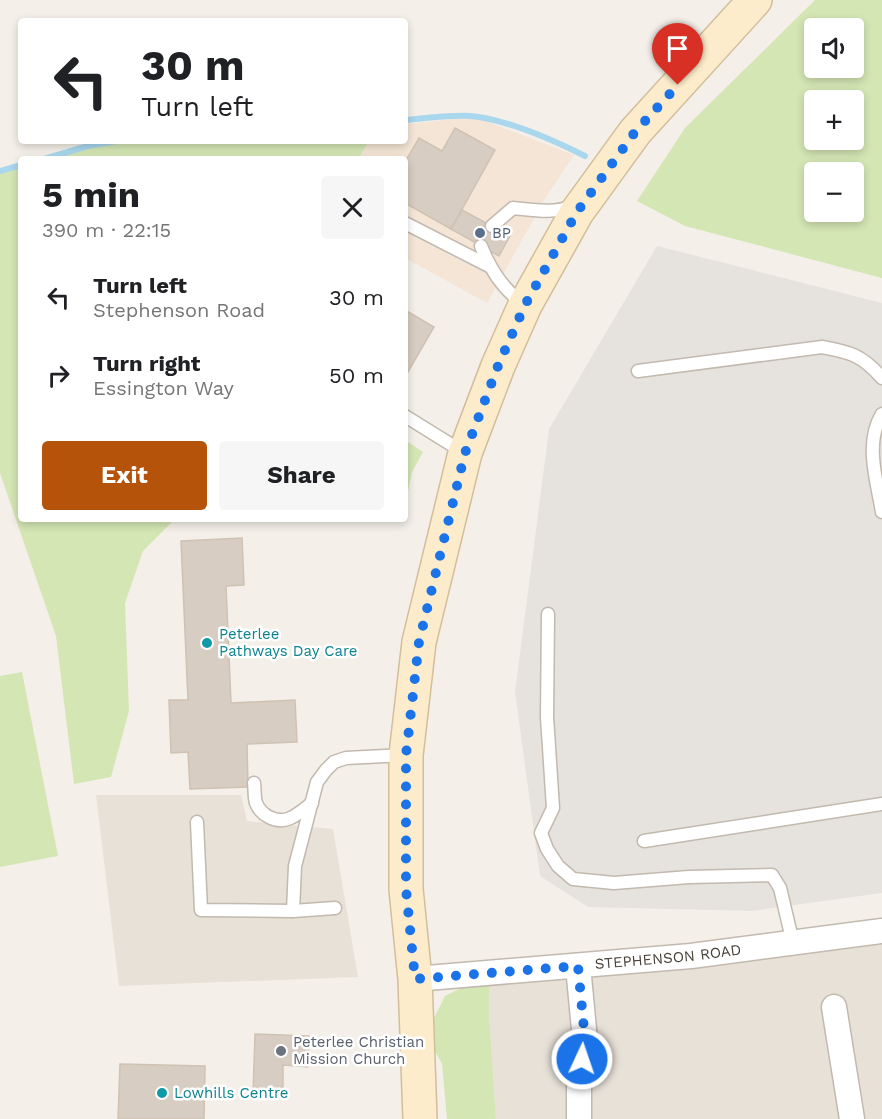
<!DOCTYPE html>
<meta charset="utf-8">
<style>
body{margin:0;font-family:"Work Sans",sans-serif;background:#f6f6f6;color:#202124;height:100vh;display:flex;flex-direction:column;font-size:22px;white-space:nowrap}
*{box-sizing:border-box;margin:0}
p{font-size:20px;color:#757577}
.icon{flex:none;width:33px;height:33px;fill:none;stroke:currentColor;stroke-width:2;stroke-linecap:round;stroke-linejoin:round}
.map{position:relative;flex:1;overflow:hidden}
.sheet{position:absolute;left:18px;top:156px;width:390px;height:366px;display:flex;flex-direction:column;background:#fff;border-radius:6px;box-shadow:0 3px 9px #0003}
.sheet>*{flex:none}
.top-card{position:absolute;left:18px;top:18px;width:390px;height:126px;border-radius:6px;box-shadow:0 3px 9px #0003;background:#fff;color:#202124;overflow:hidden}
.buttons{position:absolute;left:804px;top:18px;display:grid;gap:12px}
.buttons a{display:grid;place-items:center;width:60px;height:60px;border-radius:6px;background:#fff;box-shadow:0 3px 9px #0003;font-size:30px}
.pin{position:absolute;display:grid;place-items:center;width:51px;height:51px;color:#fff;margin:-62px -26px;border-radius:50% 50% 50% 0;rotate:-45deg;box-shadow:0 0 6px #0007}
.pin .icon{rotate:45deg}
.me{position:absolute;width:66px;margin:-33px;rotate:3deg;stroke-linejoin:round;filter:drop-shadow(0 0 4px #0008)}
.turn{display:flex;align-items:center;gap:21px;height:126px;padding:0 24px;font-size:27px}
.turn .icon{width:78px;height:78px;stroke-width:2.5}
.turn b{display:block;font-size:42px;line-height:51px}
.round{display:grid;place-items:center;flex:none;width:63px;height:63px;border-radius:6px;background:#f6f6f6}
.headline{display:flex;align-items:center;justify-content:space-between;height:102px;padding:0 24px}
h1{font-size:36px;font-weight:700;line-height:45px}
.action{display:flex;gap:12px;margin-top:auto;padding:12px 24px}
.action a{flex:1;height:69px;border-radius:6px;background:#b45309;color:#fff;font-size:24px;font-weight:700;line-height:69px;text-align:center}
.action a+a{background:#f6f6f6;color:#202124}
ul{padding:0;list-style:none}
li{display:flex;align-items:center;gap:18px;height:78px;padding:0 24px}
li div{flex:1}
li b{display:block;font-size:22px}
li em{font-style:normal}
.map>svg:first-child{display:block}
</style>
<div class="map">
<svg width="882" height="1119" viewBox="0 0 882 1119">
<rect width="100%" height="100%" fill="#f4f0e9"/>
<!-- residential -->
<g fill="#e7e1d8">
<path d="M96,795h145l6,26 86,8 25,148 -239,9z"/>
<path d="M882,943v176h-386l-7,-106v-29z"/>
</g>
<!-- commercial -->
<path fill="#f4e5d6" d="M475,117l99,38 -28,42 -59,106 -82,-45v-99h-47l11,-18h36v-17z"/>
<!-- industrial -->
<path fill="#e6e2de" d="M657,246l225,57v590l-130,18 -164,-4 -48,-31 -25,-184 34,-263z"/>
<!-- green -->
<g fill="#d4e6b4" fill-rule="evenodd">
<path d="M815,0h67v278l-197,-52 -48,-25 48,-73zM814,28h40v40h-40zM854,100v40h-40v-40zM814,172h40v40h-40z"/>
<path d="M116,141h253l-11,18h-314l44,-13z"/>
<path d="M21,165v354h154l-32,32 -18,52 4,108 -18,66 -37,7 -18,-148 -56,-163v-302z"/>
<path d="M405,440l18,12 -11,20 -7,33z"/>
<path d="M22,672l36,184 -58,11v-191z"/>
<path d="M489,984v29l7,106h-49l-5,-55 -13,-24 4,-20 12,-24 16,-8z"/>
</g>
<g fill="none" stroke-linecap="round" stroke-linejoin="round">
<!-- stream -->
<g stroke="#a9d7ed" stroke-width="6">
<path d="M405,120c21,-2 44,-5 65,-4 36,3 83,24 115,40"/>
<path d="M44,159l44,-13 28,-5"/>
<path d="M0,171l21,-6"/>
</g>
</g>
<!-- building -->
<g fill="#d8cdc2" stroke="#cfc2b3" stroke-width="1.5">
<path d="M455,128l40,22 -44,79 -46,-26v-41l14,-24 23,13z"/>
<path d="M462,210l48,26 -11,20 -48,-27z"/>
<path d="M405,310l29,17 -29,50z"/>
<path d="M242,538l2,47 -18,1 5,117 64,-3 2,42 -50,2 1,43 -58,2 -2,-37 -17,1 -2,-53h19l-7,-159z"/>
<path d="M255,1034l54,2 -1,31 -25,-2v31l-30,-1z"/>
<path d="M120,1064l85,2 -1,53h-86z"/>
</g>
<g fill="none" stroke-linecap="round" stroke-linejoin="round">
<!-- lane casing -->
<g stroke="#c2b9af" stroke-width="15">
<g id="lane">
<path d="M405,223l84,43"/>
<path d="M492,226l21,-18c21,2 40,6 60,-2"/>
<path d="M481,246c9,23 22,44 43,58"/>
<path d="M638,371l184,-24c28,5 40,8 60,31"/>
<path d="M882,414c-18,29 -5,67 0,98"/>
<path d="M405,416l58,36"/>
<path d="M548,614l-1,103 6,91 -12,25 6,16 11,17 15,13 41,4 75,-6 83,-2 8,13 13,55"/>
<path d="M254,783c1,6 0,14 2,20 2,5 7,11 13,14 17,9 29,-3 43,-14"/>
<path d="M197,822l4,88 92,1 2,-45 22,-84 9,-12 8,-8 12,-4 59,-3"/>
<path d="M644,841l238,-37"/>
<path d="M293,911l42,-3"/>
</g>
</g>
<!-- street casing -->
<g stroke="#c2b9af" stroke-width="27">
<g id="street">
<path d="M578,966l7,74 -6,48v31"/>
<path id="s1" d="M415,979l276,-23 191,-25"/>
<path d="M834,1007l18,112"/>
</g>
</g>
<!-- secondary casing -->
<g stroke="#d1be9b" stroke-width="36">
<path id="secondary" d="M420,1119l-5,-140 -9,-90v-134l13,-113 46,-189 33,-87 27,-61 52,-93 58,-80 120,-132"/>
</g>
<!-- lane -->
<use href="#lane" stroke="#fff" stroke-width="12"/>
<!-- street -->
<use href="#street" stroke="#fff" stroke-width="24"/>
<!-- secondary -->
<use href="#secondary" stroke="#fceccb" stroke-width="33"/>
</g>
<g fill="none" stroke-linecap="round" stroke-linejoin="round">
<!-- route -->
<path stroke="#1a73e8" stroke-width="10" stroke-dasharray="0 18" d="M582,1059l3,-19 -7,-74 -163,13 -9,-90v-134l13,-113 46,-189 33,-87 27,-61 52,-93 58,-80 43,-47"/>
</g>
<!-- markers -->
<circle fill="#5c6f8a" stroke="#fff" stroke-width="2" cx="480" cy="233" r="6"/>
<g fill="#0f9aa8" stroke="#fff" stroke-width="2">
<circle cx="207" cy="643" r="6"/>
<circle cx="162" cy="1093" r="6"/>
</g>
<circle fill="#6b7280" stroke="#fff" stroke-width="2" cx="281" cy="1051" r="6"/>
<g text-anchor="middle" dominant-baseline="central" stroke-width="5" stroke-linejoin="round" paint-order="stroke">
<!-- service labels -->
<g font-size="15" fill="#4e5e75" stroke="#fff" text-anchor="start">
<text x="492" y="233">BP</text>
</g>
<!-- culture labels -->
<g font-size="15" fill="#0d838f" stroke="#fff" text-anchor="start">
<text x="219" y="634">Peterlee<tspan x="219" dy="17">Pathways Day Care</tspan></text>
<text x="174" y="1093">Lowhills Centre</text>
</g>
<!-- street labels -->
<g font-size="15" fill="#474038" stroke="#fff">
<text stroke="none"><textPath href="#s1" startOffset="254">STEPHENSON ROAD</textPath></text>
</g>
<!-- worship labels -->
<g font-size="15" fill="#5b616d" stroke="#fff" text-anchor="start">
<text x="293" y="1042">Peterlee Christian<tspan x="293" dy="17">Mission Church</tspan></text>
</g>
</g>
</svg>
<div class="buttons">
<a><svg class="icon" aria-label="sound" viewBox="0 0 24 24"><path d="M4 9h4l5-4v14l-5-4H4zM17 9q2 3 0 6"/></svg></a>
<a>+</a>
<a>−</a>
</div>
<div class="pin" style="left:678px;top:85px;background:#d93025"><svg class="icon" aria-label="arrive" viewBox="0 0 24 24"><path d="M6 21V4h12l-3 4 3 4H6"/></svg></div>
<svg class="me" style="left:582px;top:1059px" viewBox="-20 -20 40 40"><circle r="17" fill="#1a73e8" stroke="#fff" stroke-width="3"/><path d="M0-11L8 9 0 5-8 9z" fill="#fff"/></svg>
<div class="top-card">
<div class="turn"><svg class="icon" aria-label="left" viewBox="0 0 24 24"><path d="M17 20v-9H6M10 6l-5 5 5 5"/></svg><div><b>30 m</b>Turn left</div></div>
</div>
<section class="sheet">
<div class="headline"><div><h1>5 min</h1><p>390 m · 22:15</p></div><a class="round"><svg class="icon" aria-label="close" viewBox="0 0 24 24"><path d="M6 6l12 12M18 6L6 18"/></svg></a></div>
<ul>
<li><svg class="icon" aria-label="left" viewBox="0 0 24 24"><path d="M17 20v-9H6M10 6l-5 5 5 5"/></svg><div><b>Turn left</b><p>Stephenson Road</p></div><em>30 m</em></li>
<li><svg class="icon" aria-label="right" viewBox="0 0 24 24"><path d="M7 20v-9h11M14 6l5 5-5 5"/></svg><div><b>Turn right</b><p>Essington Way</p></div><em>50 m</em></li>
</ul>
<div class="action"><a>Exit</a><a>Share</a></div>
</section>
</div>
